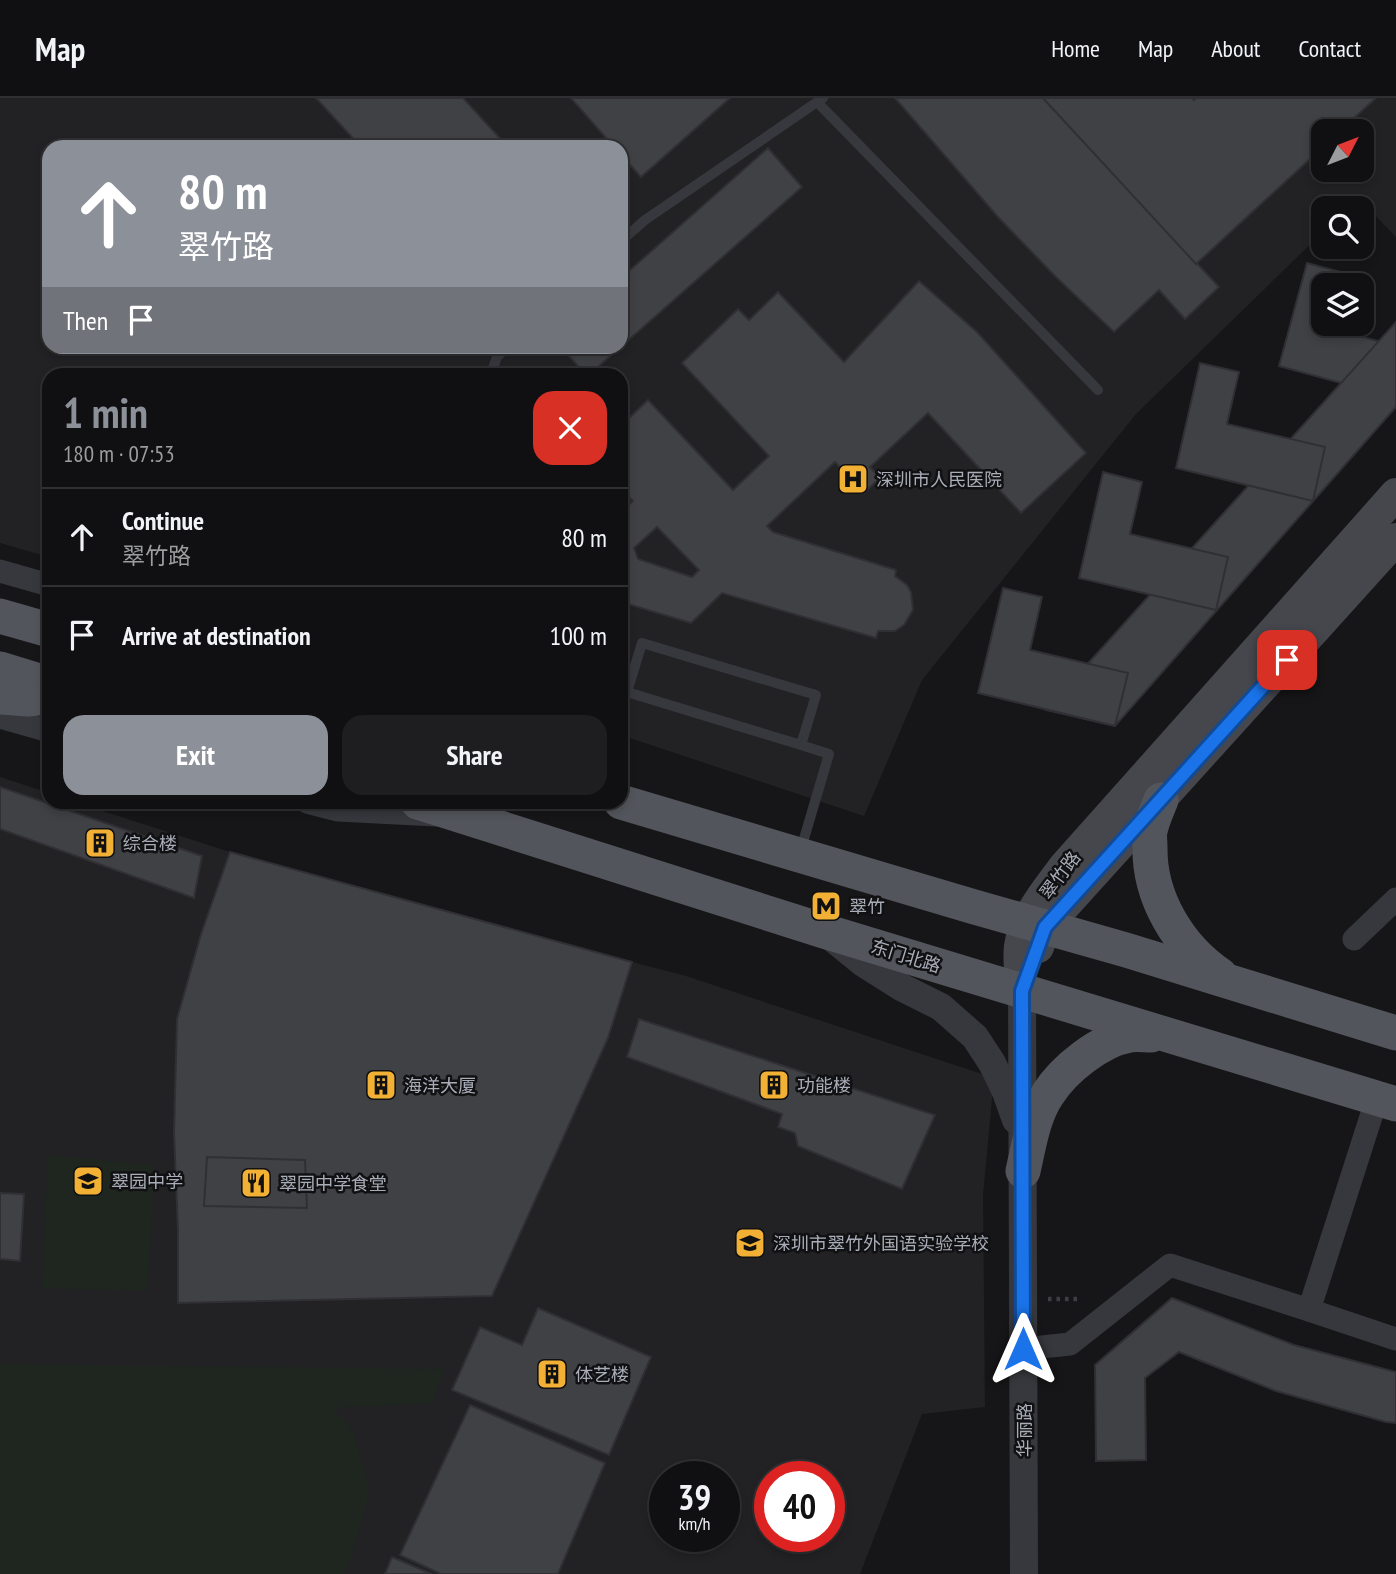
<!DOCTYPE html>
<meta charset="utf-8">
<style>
body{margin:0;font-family:"PT Sans Narrow","Noto Sans SC",sans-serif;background:#1e1e20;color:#f1f3f6;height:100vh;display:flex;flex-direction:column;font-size:26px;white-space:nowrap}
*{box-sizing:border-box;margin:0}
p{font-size:23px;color:#9c9d9f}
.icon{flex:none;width:38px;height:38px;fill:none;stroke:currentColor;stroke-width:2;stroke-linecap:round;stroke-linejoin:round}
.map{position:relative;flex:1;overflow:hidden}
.details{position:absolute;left:42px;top:270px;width:586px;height:441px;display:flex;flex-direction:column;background:#101012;border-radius:21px;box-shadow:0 4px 10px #0003,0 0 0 2px #303032}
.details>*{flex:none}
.hud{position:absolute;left:42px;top:42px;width:586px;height:214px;border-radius:21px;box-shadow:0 4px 10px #0003,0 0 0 2px #303032;background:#8c9099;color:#fff;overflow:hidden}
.needle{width:46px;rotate:48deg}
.buttons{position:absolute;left:1311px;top:21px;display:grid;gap:14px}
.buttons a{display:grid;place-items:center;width:63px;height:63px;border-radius:14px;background:#101012;box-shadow:0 4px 10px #0003,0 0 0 2px #303032;font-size:35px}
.speed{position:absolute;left:649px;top:1363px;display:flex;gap:14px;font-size:35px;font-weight:700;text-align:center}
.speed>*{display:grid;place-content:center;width:91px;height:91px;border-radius:50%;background:#101012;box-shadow:0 4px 10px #0003,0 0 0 2px #303032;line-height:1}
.speed small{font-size:18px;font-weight:400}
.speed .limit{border:10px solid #d22;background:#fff;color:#111}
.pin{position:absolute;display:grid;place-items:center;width:60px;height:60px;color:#fff;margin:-30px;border-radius:14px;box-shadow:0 4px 10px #0006}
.me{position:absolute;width:77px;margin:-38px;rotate:0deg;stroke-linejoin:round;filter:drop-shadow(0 0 5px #0008)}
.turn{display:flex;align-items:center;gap:24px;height:147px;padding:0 21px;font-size:32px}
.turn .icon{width:91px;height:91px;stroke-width:2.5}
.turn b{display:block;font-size:49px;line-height:60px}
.then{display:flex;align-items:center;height:66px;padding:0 21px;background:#0003;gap:14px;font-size:26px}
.round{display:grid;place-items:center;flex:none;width:74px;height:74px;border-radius:21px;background:#1e1e20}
.summary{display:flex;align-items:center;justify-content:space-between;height:119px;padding:0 21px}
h1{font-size:42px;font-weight:800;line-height:52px;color:#8c9099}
.cta{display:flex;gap:14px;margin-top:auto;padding:14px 21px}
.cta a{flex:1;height:80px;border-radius:21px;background:#8c9099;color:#fff;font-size:28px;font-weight:800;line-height:80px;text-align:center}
.cta a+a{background:#1e1e20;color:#f1f3f6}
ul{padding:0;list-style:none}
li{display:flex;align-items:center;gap:21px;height:98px;padding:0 21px;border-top:2px solid #303032}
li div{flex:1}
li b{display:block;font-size:26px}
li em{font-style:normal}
header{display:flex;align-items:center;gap:42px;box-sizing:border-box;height:98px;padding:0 35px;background:#101012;border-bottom:2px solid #303032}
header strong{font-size:33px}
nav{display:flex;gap:38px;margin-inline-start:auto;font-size:24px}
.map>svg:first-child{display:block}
</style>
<header>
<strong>Map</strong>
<nav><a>Home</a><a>Map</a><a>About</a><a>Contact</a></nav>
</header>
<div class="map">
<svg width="1396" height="1476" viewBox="0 0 1396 1476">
<rect width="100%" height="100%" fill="#161618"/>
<!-- built -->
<g fill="#222225" fill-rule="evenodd">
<path d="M0,0h1396v139l-38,-39 -11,10h-24v24l-187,182 -214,266 -58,136 -243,-81v-361h-572v183l-49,-14zM1323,33h39v39h-39zM49,49h572v199h-572z"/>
<path d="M0,679l49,16v9h26l155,50 -29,82 -23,296v73l314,-7 116,-258 24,-76 54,14 308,102 -11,117 2,212 -63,7 -62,160h-860zM665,1379h59v59h-59zM770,1379h60v59h-60z"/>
</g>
<!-- green -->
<g fill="#1e261f">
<path d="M48,1057l106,10 -6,126 -106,-3z"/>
<path d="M0,1266l444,5 -12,34 -100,5 14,13 8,13 13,47v21l-16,55 -8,17h-343z"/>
</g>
<!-- building -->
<g fill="#404145" stroke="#303034" stroke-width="2" fill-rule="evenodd">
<path d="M316,0h147l45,49h-147z"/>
<path d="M571,0h159l-89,79 -20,-22v-8h-7z"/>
<path d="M895,0h148l176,189 -34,32 -26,-29 -45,42 -58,-55 -58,-60z"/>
<path d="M1043,0h149l2,2 2,-2h180l-36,33h-17v16l-127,117z"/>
<path d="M768,50l34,39 -212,187h-5l-25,-28h61v-68z"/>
<path d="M1307,165l37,10 -3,12h-18v39h8l-1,4 66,18v52l-117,-32z"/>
<path d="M919,183l58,51 109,121 -65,60 -93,-100 -58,54 10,11 -16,15 -29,-31 -68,64 6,6 123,38 -1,6 12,9 4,7 2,18 -9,15 -9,6h-17l-2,7 -154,-45 -31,30 -66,-20 -4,3v-94l12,-11 -12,-12v-69l3,3 24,-23 85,90 36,-34 -87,-93 56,-54 11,11 29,-28 66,70zM657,429l42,43 -7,7 -54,-18 -4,-11z"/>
<path d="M1396,224v85l-281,319 -69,-16z"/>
<path d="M1200,265l39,9 -12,52 98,23 -12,54 -137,-33z"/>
<path d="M1103,374l39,10 -12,52 98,23 -12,53 -137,-32z"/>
<path d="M1003,490l39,9 -12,53 98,23 -13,53 -137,-33z"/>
<path d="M0,689l202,69 -8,42 -194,-69z"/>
<path d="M230,754l402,110 -24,76 -116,258 -314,7v-73l-4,-97 3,-114 24,-85z"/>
<path d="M639,921l296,96 -33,74 -104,-43 -3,-13 -17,-6 4,-13 -155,-57z"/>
<path d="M207,1059l98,3 2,48 -103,-2z"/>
<path d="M0,1095l24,1 -4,67 -20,-2z"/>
<path d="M1172,1200l122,47 102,27v51l-10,-1 -110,-31 -97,-39 -34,26 1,82 -50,1 -1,-96z"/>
<path d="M538,1210l113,49 -42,98 -157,-65 28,-63 42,18z"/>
<path d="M470,1307l135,58 -47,111h-117l-41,-19z"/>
<path d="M392,1459l40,17h-47z"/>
</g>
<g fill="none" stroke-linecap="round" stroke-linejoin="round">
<!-- path -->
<path stroke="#3d3f44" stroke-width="4.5" stroke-dasharray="3.5 5" stroke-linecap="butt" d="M1048,1201h31"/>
<!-- service -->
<g stroke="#37383d" stroke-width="10">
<path d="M818,5l280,287"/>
<path d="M621,143l24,-21 178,-122"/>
<path d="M491,276l6,-17 11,-11"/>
<path d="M801,751l28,-95 -28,-9 -174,-53 15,-49 174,52 -15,50"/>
</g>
<!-- minor -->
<g stroke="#37383d" stroke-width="23">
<path d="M0,473l49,14"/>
<path d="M0,619l49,14"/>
<path d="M307,704l31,8 98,5"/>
<path d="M1354,841l42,-40"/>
<path d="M1377,1000l-68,212 87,29"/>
<path d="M1023,1251l47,-5 100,-79 139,45"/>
</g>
<!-- tertiary -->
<g stroke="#37383d" stroke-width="28">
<path d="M830,838l33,27 38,24 40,20 34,30 17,26 14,29 10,28"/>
<path d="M1022,893l2,583"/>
</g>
<!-- secondary -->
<g stroke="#45474d" stroke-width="32">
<path d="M1038,849l7,-20 351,-388"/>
<path d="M1022,893c-1,-14 -4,-30 -2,-45 4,-29 27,-56 44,-79l332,-373"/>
</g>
<!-- primary -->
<g stroke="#53555c" stroke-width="35">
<path d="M0,518l49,14"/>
<path d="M0,571l49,15"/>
<path d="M0,599l28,2 21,-2"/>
<path d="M1161,702c-4,10 -9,21 -11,31 -1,5 0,11 0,16 -1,51 29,100 70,128"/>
<path d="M418,704l406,129 572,173"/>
<path d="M621,704l350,104 155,44 270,83"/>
<path d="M1023,1073c6,-26 10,-55 25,-77 16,-25 52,-54 82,-59 6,-1 15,0 21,0"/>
</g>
</g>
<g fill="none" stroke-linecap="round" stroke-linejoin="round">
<!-- route casing -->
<g stroke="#114b97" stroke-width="18">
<path id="route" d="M1023,1251l-1,-358 23,-64 242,-267"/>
</g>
<!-- route -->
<use href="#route" stroke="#1a73e8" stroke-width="12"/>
</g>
<!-- icons -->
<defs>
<g id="hospital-square" transform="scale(1.575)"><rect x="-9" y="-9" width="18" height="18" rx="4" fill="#f2b134" stroke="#111113"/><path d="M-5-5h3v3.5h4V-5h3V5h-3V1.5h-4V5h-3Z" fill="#111"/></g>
<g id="building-square" transform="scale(1.575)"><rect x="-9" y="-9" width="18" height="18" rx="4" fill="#f2b134" stroke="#111113"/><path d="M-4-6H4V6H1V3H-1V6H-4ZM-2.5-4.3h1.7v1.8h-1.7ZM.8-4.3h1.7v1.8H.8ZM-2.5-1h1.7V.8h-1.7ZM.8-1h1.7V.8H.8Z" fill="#111"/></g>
<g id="metro-square" transform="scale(1.575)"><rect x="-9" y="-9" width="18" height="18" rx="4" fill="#f2b134" stroke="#111113"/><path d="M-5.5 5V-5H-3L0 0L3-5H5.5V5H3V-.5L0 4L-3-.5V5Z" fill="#111"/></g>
<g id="school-square" transform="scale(1.575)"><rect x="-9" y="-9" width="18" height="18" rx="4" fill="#f2b134" stroke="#111113"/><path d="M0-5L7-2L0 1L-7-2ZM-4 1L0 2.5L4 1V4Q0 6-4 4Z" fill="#111"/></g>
<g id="restaurant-square" transform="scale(1.575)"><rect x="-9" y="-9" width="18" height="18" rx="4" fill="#f2b134" stroke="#111113"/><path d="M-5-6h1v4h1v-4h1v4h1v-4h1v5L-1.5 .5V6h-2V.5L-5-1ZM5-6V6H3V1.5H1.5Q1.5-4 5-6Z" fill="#111"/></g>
</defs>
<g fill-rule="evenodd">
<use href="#hospital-square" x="853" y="381"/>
<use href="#building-square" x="100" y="745"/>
<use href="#metro-square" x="826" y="808"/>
<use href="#building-square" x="381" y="987"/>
<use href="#building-square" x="774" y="987"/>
<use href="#school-square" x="88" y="1083"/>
<use href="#restaurant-square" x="256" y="1085"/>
<use href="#school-square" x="750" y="1145"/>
<use href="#building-square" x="552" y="1276"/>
</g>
<g text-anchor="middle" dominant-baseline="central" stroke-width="5" stroke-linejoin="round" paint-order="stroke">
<!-- poi labels -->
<g font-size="18" fill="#a8adb8" stroke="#111113" text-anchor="start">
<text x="876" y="381">深圳市人民医院</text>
<text x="123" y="745">综合楼</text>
<text x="849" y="808">翠竹</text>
<text x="404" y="987">海洋大厦</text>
<text x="797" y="987">功能楼</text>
<text x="111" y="1083">翠园中学</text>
<text x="279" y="1085">翠园中学食堂</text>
<text x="773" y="1145">深圳市翠竹外国语实验学校</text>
<text x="575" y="1276">体艺楼</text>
</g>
<!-- street labels -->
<g font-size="18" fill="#a8adb8" stroke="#111113">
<text transform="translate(1060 777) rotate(-53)">翠竹路</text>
<text transform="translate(906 858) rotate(17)">东门北路</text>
<text transform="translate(1024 1332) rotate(-90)">华丽路</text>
</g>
</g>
</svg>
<div class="buttons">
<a><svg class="needle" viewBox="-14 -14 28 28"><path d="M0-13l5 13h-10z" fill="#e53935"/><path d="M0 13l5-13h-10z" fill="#9c9d9f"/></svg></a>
<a><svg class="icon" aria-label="search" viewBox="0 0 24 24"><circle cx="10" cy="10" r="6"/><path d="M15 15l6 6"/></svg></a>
<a><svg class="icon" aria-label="layers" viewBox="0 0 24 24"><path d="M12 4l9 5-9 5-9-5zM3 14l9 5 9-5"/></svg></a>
</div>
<div class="speed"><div>39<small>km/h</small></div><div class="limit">40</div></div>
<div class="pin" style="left:1287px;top:562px;background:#d93025"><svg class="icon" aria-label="arrive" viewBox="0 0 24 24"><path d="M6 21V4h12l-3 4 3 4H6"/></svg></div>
<svg class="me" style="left:1023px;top:1251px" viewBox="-20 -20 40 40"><path d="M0-17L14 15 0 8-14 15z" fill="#1a73e8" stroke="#fff" stroke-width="4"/></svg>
<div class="hud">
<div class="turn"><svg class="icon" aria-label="ahead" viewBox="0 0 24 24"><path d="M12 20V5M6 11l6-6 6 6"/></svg><div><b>80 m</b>翠竹路</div></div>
<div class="then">Then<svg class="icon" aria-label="arrive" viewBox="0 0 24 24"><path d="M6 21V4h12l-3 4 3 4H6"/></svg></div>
</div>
<section class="details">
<div class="summary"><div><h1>1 min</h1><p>180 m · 07:53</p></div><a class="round" style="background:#d93025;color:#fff"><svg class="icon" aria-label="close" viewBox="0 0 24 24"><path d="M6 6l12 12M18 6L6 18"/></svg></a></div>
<ul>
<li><svg class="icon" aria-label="ahead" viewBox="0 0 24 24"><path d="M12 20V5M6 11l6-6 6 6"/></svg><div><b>Continue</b><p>翠竹路</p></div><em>80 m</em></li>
<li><svg class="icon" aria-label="arrive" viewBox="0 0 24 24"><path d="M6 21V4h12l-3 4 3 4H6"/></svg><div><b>Arrive at destination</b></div><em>100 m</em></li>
</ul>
<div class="cta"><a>Exit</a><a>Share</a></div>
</section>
</div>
